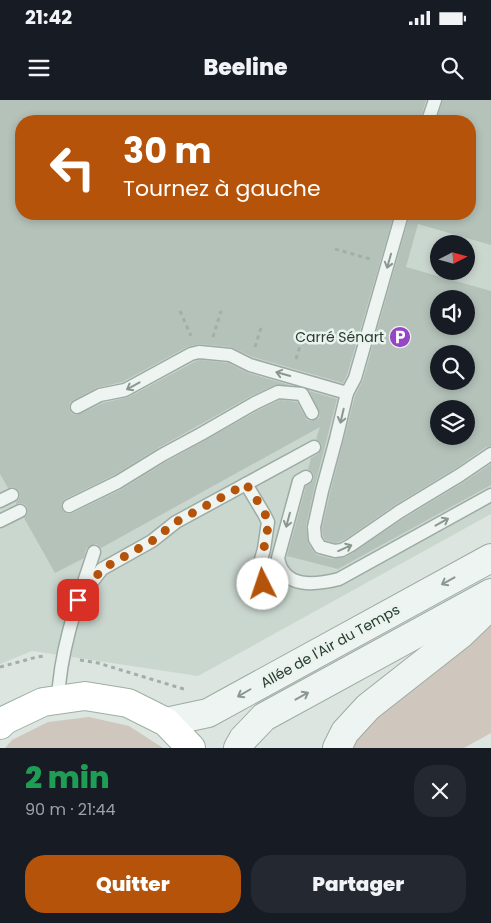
<!DOCTYPE html>
<html lang="fr">
<meta charset="utf-8">
<style>
body{margin:0;font-family:Poppins,sans-serif;background:#242831;color:#f1f3f6;height:100vh;display:flex;flex-direction:column;font-size:19px;white-space:nowrap}
*{box-sizing:border-box;margin:0}
p{font-size:16px;color:#9ea1a6}
.icon{flex:none;width:28px;height:28px;fill:none;stroke:currentColor;stroke-width:2;stroke-linecap:round;stroke-linejoin:round}
.map{position:relative;height:648px;overflow:hidden}
.drawer{display:flex;flex-direction:column;background:#171b24;flex:1}
.drawer>*{flex:none}
.banner{position:absolute;left:15px;top:15px;width:461px;height:105px;border-radius:20px;box-shadow:0 2px 8px #0003;background:#b45309;color:#fff;overflow:hidden}
.needle{width:32px;rotate:84deg}
.controls{position:absolute;left:430px;top:135px;display:grid;gap:10px}
.controls a{display:grid;place-items:center;width:45px;height:45px;border-radius:50%;background:#171b24;box-shadow:0 2px 8px #0003;font-size:25px}
.pin{position:absolute;display:grid;place-items:center;width:42px;height:42px;color:#fff;margin:-21px;border-radius:10px;box-shadow:0 2px 8px #0006}
.me{position:absolute;width:55px;margin:-28px;rotate:356deg;stroke-linejoin:round;filter:drop-shadow(0 0 4px #0008)}
.turn{display:flex;align-items:center;gap:18px;height:105px;padding:0 25px;font-size:22px}
.turn .icon{width:65px;height:65px;stroke-width:2.5}
.turn b{display:block;font-size:35px;line-height:42px}
.round{display:grid;place-items:center;flex:none;width:52px;height:52px;border-radius:20px;background:#242831}
.headline{display:flex;align-items:center;justify-content:space-between;height:85px;padding:0 25px}
h1{font-size:30px;font-weight:800;line-height:38px;color:#1e9e55}
.cta{display:flex;gap:10px;margin-top:auto;padding:10px 25px}
.cta a{flex:1;height:58px;border-radius:20px;background:#b45309;color:#fff;font-size:20px;font-weight:800;line-height:58px;text-align:center}
.cta a+a{background:#242831;color:#f1f3f6}
.status{display:flex;justify-content:space-between;align-items:center;height:35px;padding:0 25px;background:#171b24;direction:ltr}
.status svg{height:14px;fill:currentColor}
header{display:flex;justify-content:space-between;align-items:center;height:65px;padding:0 25px;background:#171b24;font-size:22px;font-weight:800}
.map>svg:first-child{display:block}
</style>
<div class="status"><b>21:42</b><svg viewBox="0 0 49 12"><path d="M0 12V9h3v3zM5 12V6h3v6zM10 12V3h3v9zM15 12V0h3v12zM26 1h20v11H26zM47 4h2v5h-2z"/></svg></div>
<header><svg class="icon" aria-label="menu" viewBox="0 0 24 24"><path d="M4 6h16M4 12h16M4 18h16"/></svg>Beeline<svg class="icon" aria-label="search" viewBox="0 0 24 24"><circle cx="10" cy="10" r="6"/><path d="M15 15l6 6"/></svg></header>
<div class="map">
<svg width="491" height="648" viewBox="0 0 491 648">
<rect width="100%" height="100%" fill="#dce5e0"/>
<!-- built -->
<path fill="#cad7cf" fill-rule="evenodd" d="M0,0h491v414l-293,162 -166,-25 -32,13zM21,21h449v93h-449zM439,144h27v27h-27zM439,199h27v27h-27zM439,254h27v27h-27zM439,309h27v27h-27z"/>
<!-- green -->
<g fill="#cfc7be">
<path d="M491,521v112l-27,15h-115l8,-14z"/>
<path d="M89,617l40,9 34,22h-158l7,-8 36,-18z"/>
</g>
<!-- building -->
<g fill="#b4c2b9" fill-rule="evenodd">
<path d="M0,0h426l-6,21h-399v93h373l-47,161 -4,8 -90,-26 -22,-10 -32,-3 -12,3 -65,35 -26,6 -26,14 -1,5 3,7 4,1 4,-1 23,-11 26,-6 65,-35 6,-2 28,3 20,10 41,12h-14l-24,11 -93,52 -44,27 -49,24 -2,2 -2,4 1,4 2,3 4,2 5,-1 49,-24 44,-27 93,-52 21,-10 17,2 10,18 4,1 4,-1 4,-2 1,-5 -11,-22 28,8 -23,90 -8,37 2,17 5,8 4,4 16,4 13,-2 57,-38 61,-37 27,-18v21l-153,84 -51,-13 19,-70 7,-5 1,-3 -1,-5 -5,-4 3,-11 7,-4 4,-6 -1,-5 -5,-4 4,-12 -219,121 -5,-4 -7,2 -3,3 -2,9 -29,15 -31,-55 4,-6 -1,-5 -3,-3 -4,-1 -4,1v-2l2,-2 2,-4 -1,-5 -6,-4 -5,1 -8,-14z"/>
<path d="M443,0h48v145l-73,-21 -12,43 85,24v155l-5,1 -30,21 -61,37 -48,33 -8,4 -4,1 -10,-3 -2,-4 -1,-8 8,-35 25,-97 8,-16 47,-166h60v-93h-34zM439,199h27v27h-27zM439,254h27v27h-27zM439,309h27v27h-27z"/>
</g>
<g fill="none" stroke-linecap="round" stroke-linejoin="round">
<!-- service casing -->
<g stroke="#9eaba4" stroke-width="15">
<g id="service">
<path d="M428,21l7,-21"/>
<path d="M402,114l-47,164 -8,15 -11,46 -14,52 -8,36 1,12 5,8 15,4 7,-1 9,-5 48,-33 61,-37 31,-21"/>
<path d="M77,307l23,-12 25,-5 66,-36 8,-2 31,3 20,10 97,28"/>
<path d="M306,377l-7,4 -21,77c5,31 37,27 61,21l152,-84"/>
<path d="M246,384l18,30 4,8 -4,27 -4,14v13l3,8 8,14"/>
<path d="M0,401l12,-6"/>
<path d="M69,406l49,-24 44,-27 39,-21 54,-31 23,-11 24,2 10,19"/>
<path d="M0,421l20,-10"/>
<path d="M78,500l24,-31 50,-28 24,-19 138,-75"/>
<path d="M58,600c2,-51 20,-100 36,-148"/>
</g>
</g>
<!-- tertiary casing -->
<g stroke="#9eaba4" stroke-width="30">
<g id="tertiary">
<path d="M166,622l42,-9 283,-155"/>
<path d="M238,648l5,-9 21,-22 227,-124"/>
<path d="M337,648l8,-16 23,-25 93,-73 30,-29"/>
</g>
</g>
<!-- primary casing -->
<g stroke="#9cb0a4" stroke-width="30">
<path id="primary" d="M0,625l5,-5 38,-18 42,-6 43,7 38,19 25,26"/>
</g>
<!-- path -->
<g stroke="#a2aea7" stroke-width="3" stroke-dasharray="4 4" stroke-linecap="butt">
<path d="M335,149l35,10"/>
<path d="M180,211l11,25"/>
<path d="M213,237l8,-26"/>
<path d="M255,247l7,-23"/>
<path d="M296,259l7,-23"/>
<path d="M80,560l18,3 89,27"/>
<path d="M0,567l37,-10 7,-1"/>
</g>
<!-- service -->
<use href="#service" stroke="#eef4f1" stroke-width="12"/>
<!-- tertiary -->
<use href="#tertiary" stroke="#eef4f1" stroke-width="28"/>
<!-- primary -->
<use href="#primary" stroke="#fff" stroke-width="28"/>
</g>
<!-- one-way arrows -->
<defs><path id="oneway-shaft" d="M-6 0H5M1.5-3L5.5 0L1.5 3" fill="none" stroke-width="1.6" stroke-linecap="round" stroke-linejoin="round" transform="scale(1.25)"/></defs>
<g stroke="#8a9890">
<use href="#oneway-shaft" transform="translate(389 161) rotate(106)"/>
<use href="#oneway-shaft" transform="translate(283 274) rotate(-164)"/>
<use href="#oneway-shaft" transform="translate(133 286) rotate(151)"/>
<use href="#oneway-shaft" transform="translate(342 316) rotate(103)"/>
<use href="#oneway-shaft" transform="translate(288 420) rotate(105)"/>
<use href="#oneway-shaft" transform="translate(442 422) rotate(-29)"/>
<use href="#oneway-shaft" transform="translate(345 448) rotate(-24)"/>
<use href="#oneway-shaft" transform="translate(448 481) rotate(151)"/>
<use href="#oneway-shaft" transform="translate(244 593) rotate(150)"/>
<use href="#oneway-shaft" transform="translate(302 596) rotate(-29)"/>
</g>
<g fill="none" stroke-linecap="round" stroke-linejoin="round">
<!-- route -->
<path stroke="#b45309" stroke-width="9" stroke-dasharray="0 16.2" d="M78,500l24,-31 50,-28 24,-19 70,-38c6,9 20,28 22,38 0,5 -1,11 -2,16 -3,16 -8,30 -3,46"/>
</g>
<!-- icons -->
<defs>
<g id="parking-disc" transform="scale(1.125)"><circle r="9.5" fill="#9545c6" stroke="#ebf3ee"/><path d="M-3.5-5.5H1a3.5 3.5 0 0 1 0 7H-1V5.5H-3.5ZM-1-3.4V-.6H.8a1.4 1.4 0 0 0 0-2.8Z" fill="#fff"/></g>
</defs>
<g fill-rule="evenodd">
<use href="#parking-disc" x="400" y="237"/>
</g>
<g text-anchor="middle" dominant-baseline="central" stroke-width="5" stroke-linejoin="round" paint-order="stroke">
<!-- poi labels -->
<g font-size="14" fill="#273b2f" stroke="#ebf3ee" text-anchor="end">
<text x="384" y="237">Carré Sénart</text>
</g>
<!-- street labels -->
<g font-size="14" fill="#273b2f" stroke="#ebf3ee">
<text transform="translate(330 546) rotate(-29)">Allée de l'Air du Temps</text>
</g>
</g>
</svg>
<div class="controls">
<a><svg class="needle" viewBox="-14 -14 28 28"><path d="M0-13l5 13h-10z" fill="#e53935"/><path d="M0 13l5-13h-10z" fill="#9ea1a6"/></svg></a>
<a><svg class="icon" aria-label="sound" viewBox="0 0 24 24"><path d="M4 9h4l5-4v14l-5-4H4zM17 9q2 3 0 6"/></svg></a>
<a><svg class="icon" aria-label="search" viewBox="0 0 24 24"><circle cx="10" cy="10" r="6"/><path d="M15 15l6 6"/></svg></a>
<a><svg class="icon" aria-label="layers" viewBox="0 0 24 24"><path d="M12 4l9 5-9 5-9-5zM3 14l9 5 9-5"/></svg></a>
</div>
<div class="pin" style="left:78px;top:500px;background:#d93025"><svg class="icon" aria-label="arrive" viewBox="0 0 24 24"><path d="M6 21V4h12l-3 4 3 4H6"/></svg></div>
<svg class="me" style="left:263px;top:484px" viewBox="-20 -20 40 40"><circle r="19" fill="#fff"/><path d="M0-13L10 11 0 6-10 11z" fill="#b45309"/></svg>
<div class="banner">
<div class="turn"><svg class="icon" aria-label="left" viewBox="0 0 24 24"><path d="M17 20v-9H6M10 6l-5 5 5 5"/></svg><div><b>30 m</b>Tournez à gauche</div></div>
</div>
</div>
<section class="drawer">
<div class="headline"><div><h1>2 min</h1><p>90 m · 21:44</p></div><a class="round"><svg class="icon" aria-label="close" viewBox="0 0 24 24"><path d="M6 6l12 12M18 6L6 18"/></svg></a></div>
<div class="cta"><a>Quitter</a><a>Partager</a></div>
</section>
